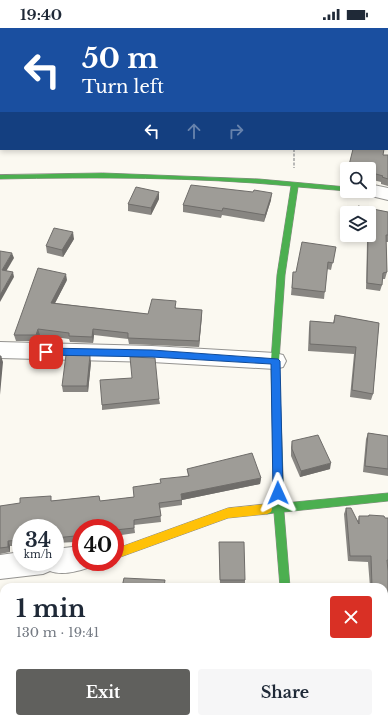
<!DOCTYPE html>
<meta charset="utf-8">
<style>
body{margin:0;font-family:"Libre Baskerville",serif;background:#f6f6f7;color:#1f2937;height:100vh;display:flex;flex-direction:column;font-size:15px;white-space:nowrap}
*{box-sizing:border-box;margin:0}
p{font-size:13px;color:#747a83}
.icon{flex:none;width:22px;height:22px;fill:none;stroke:currentColor;stroke-width:2;stroke-linecap:round;stroke-linejoin:round}
.map{position:relative;flex:1;overflow:hidden}
.panel{position:absolute;left:0px;top:555px;width:388px;height:140px;display:flex;flex-direction:column;background:#fff;border-radius:12px 12px 0 0;box-shadow:0 2px 6px #0003}
.panel>*{flex:none}
.guide{position:absolute;left:0px;top:0px;width:388px;height:122px;box-shadow:0 2px 6px #0003;background:#1a4fa0;color:#fff;overflow:hidden}
.buttons{position:absolute;left:340px;top:134px;display:grid;gap:8px}
.buttons a{display:grid;place-items:center;width:36px;height:36px;border-radius:4px;background:#fff;box-shadow:0 2px 6px #0003;font-size:20px}
.speed{position:absolute;left:12px;top:491px;display:flex;gap:8px;font-size:20px;font-weight:700;text-align:center}
.speed>*{display:grid;place-content:center;width:52px;height:52px;border-radius:50%;background:#fff;box-shadow:0 2px 6px #0003;line-height:1}
.speed small{font-size:10px;font-weight:400}
.speed .limit{border:6px solid #d22;background:#fff;color:#111}
.pin{position:absolute;display:grid;place-items:center;width:34px;height:34px;color:#fff;margin:-17px;border-radius:8px;box-shadow:0 2px 6px #0006}
.me{position:absolute;width:44px;margin:-22px;rotate:359deg;stroke-linejoin:round;filter:drop-shadow(0 0 3px #0008)}
.turn{display:flex;align-items:center;gap:14px;height:84px;padding:0 16px;font-size:18px}
.turn .icon{width:52px;height:52px;stroke-width:2.5}
.turn b{display:block;font-size:28px;line-height:34px}
.lanes{display:flex;align-items:center;height:38px;padding:0 16px;background:#0003;justify-content:center;gap:20px;direction:ltr}
.lanes .off{opacity:.35}
.round{display:grid;place-items:center;flex:none;width:42px;height:42px;border-radius:4px;background:#f6f6f7}
.summary{display:flex;align-items:center;justify-content:space-between;height:68px;padding:0 16px}
h1{font-size:24px;font-weight:800;line-height:30px}
.cta{display:flex;gap:8px;margin-top:auto;padding:8px 16px}
.cta a{flex:1;height:46px;border-radius:4px;background:#60605d;color:#fff;font-size:16px;font-weight:800;line-height:46px;text-align:center}
.cta a+a{background:#f6f6f7;color:#1f2937}
.status{display:flex;justify-content:space-between;align-items:center;height:28px;padding:0 20px;background:#fff;direction:ltr}
.status svg{height:11px;fill:currentColor}
.map>svg:first-child{display:block}
</style>
<div class="status"><b>19:40</b><svg viewBox="0 0 49 12"><path d="M0 12V9h3v3zM5 12V6h3v6zM10 12V3h3v9zM15 12V0h3v12zM26 1h20v11H26zM47 4h2v5h-2z"/></svg></div>
<div class="map">
<svg width="388" height="695" viewBox="0 0 388 695">
<rect width="100%" height="100%" fill="#fbf9f1"/>
<g fill="none" stroke-linecap="round" stroke-linejoin="round">
<!-- street casing -->
<g stroke="#949390" stroke-width="2">
<g id="street">
<path d="M369,156l19,4v12l-25,-6 -2,-3h8z"/>
<path d="M0,314l152,4 123,7 8,2 3,6 -3,6 -8,2 -123,-7 -152,-4z"/>
<path d="M81,518v16h11l-2,5c-11,4 -28,9 -40,4l-7,3 -43,5v-24l21,-3v10h34v-13z"/>
<rect x="384" y="659" width="4" height="30"/>
<rect x="270" y="691" width="30" height="4"/>
</g>
</g>
<!-- fast casing -->
<g stroke="#8b8a86" stroke-width="1">
<path id="fast" d="M103,145l156,6 88,8v4h1h-1l-49,-4 -13,88 -6,86 5,142 104,-10v8l-104,11 6,75h-10l-6,-74 -7,1 -4,-2 -1,-3 1,-3 11,-2 -3,-143 6,-86 14,-89c-97,-9 -194,-9 -291,-7v-4z"/>
</g>
<!-- slow casing -->
<g stroke="#8b8a86" stroke-width="1">
<path id="slow" d="M267,476l4,2 1,3 -1,3 -4,2 -39,4 -113,41v-10l113,-41z"/>
</g>
<!-- path -->
<path stroke="#b8b8b6" stroke-width="2" stroke-dasharray="3 1.5" stroke-linecap="butt" d="M294,121v19"/>
<!-- street -->
<use href="#street" fill="#fefefd" fill-rule="evenodd"/>
<!-- fast -->
<use href="#fast" fill="#4caf50" fill-rule="evenodd"/>
<!-- slow -->
<use href="#slow" fill="#ffc107" fill-rule="evenodd"/>
</g>
<!-- wall -->
<g fill="#888682">
<path d="M383,127h5v31l-7,-2v-2l-12,-3v-10z"/>
<path d="M253,164l18,8 -7,22 -42,-7 -1,3 -38,-6v-7z"/>
<path d="M159,171l-8,16 -23,-4v-7z"/>
<path d="M358,178l30,6v30h-2l1,30 -2,7h-3v6l-2,6 -14,-2 1,-47 -15,-2 1,-5h16v-22h-13z"/>
<path d="M74,211l-11,18 -16,-4 -1,-7z"/>
<path d="M336,219l-5,23 -4,-1 -3,30 -33,-4 2,-23h3z"/>
<path d="M67,252l-12,23 93,11 28,-7v1l26,2 -3,37 -70,-3 -1,-5 -34,-4 -1,8 -23,-1 -1,-3 -29,-4 -2,6h-22l-2,-6z"/>
<path d="M335,287l44,8 -6,71 -2,6 -21,-3 4,-43 -46,-3 1,-23 1,-7 23,2z"/>
<path d="M91,334l-3,30h-25l-1,-6z"/>
<path d="M132,350l27,21 1,5 -58,6v-5z"/>
<path d="M368,405l20,3v40l-25,-4 3,-33z"/>
<path d="M292,413l38,28 -30,8 -9,-21v-9z"/>
<path d="M187,441l74,9 -1,6 -78,16v5l-22,3 1,14 -27,3 1,8 -20,3v-8h-34v16l-4,1 -1,-3 -21,1v-15h-34v18h-11v6l-10,2v-48l99,-10 1,5 34,-4 27,-14 27,-7z"/>
<path d="M346,480l12,13 1,-5h9l1,-1 16,3h3v145h-4v-76h-14l-2,-25 -20,-1 -4,-47z"/>
<path d="M219,514l26,38v5h-25z"/>
</g>
<!-- shaded-wall -->
<g fill="#6f6d6a">
<path d="M159,164v7l-8,16v-7z"/>
<path d="M272,165l-1,7 -7,22 1,-7z"/>
<path d="M73,204l1,7 -11,18 -1,-7z"/>
<path d="M12,225l2,5 -10,17 -2,-5z"/>
<path d="M13,244l1,5 -14,25v-7z"/>
<path d="M66,246l1,6 -15,29 -1,-6z"/>
<path d="M202,282v6l-3,31v-6z"/>
<path d="M38,301l2,6 -2,6 -2,-6z"/>
<path d="M93,301l1,6 -1,8 -1,-6z"/>
<path d="M90,327l1,7 -3,30 -1,-6z"/>
<path d="M1,328l2,6 -3,33v-26z"/>
<path d="M331,435l-1,6 -30,8 1,-6z"/>
<path d="M261,450l-1,6 -78,16 -1,-6z"/>
<path d="M8,513l2,5v6l-2,-5z"/>
<path d="M63,691h3l-1,4h-2z"/>
</g>
<!-- building -->
<g fill="#9e9c97" stroke="#6f6d6a">
<path d="M353,121h31l-1,6h5v24l-6,-2 1,-1 -14,-4v-3h-21z"/>
<path d="M191,157l62,7 1,-2 18,3 -7,22 -42,-7 -1,3 -39,-6z"/>
<path d="M136,159l23,5 -8,16 -23,-4z"/>
<path d="M358,178l30,6v23h-2l1,37 -4,1 -1,12 -15,-2 1,-47 -5,-1h6v-22h-12z"/>
<path d="M54,200l19,4 -11,18 -16,-4z"/>
<path d="M302,214l34,5 -3,16 -5,-1 -3,30 -33,-4 1,-16h3z"/>
<path d="M0,223l12,2 -10,17 11,2 -13,23z"/>
<path d="M38,240l28,6 -15,29 97,11 4,-15 24,2 -1,7 27,2 -3,31 -71,-3v-5l-35,-4 -1,8 -23,-1v-3l-31,-4 -2,6h-22z"/>
<path d="M335,287l44,8 -6,71 -21,-4 4,-43 -46,-3v-23l24,2z"/>
<path d="M66,327h24l-3,31h-25z"/>
<path d="M0,328h1l-1,13z"/>
<path d="M130,329l25,1 4,41 -57,6 -2,-25 32,-2z"/>
<path d="M368,405l20,3v33l-23,-3z"/>
<path d="M318,407l13,28 -30,8 -9,-22v-8z"/>
<path d="M252,425l9,25 -80,16 1,6 -23,3 2,13 -27,4v8l-19,2v-2h-34v11l-5,1 -1,-4 -20,2v-10h-34v12l-13,1v6l-8,1v-42l20,-3v-5l31,-2v5l48,-5 1,5 34,-4 -1,-10 28,-4 -1,-4 29,-3 -2,-7z"/>
<path d="M346,480h5l8,16v-8h10v-1l15,1 1,2h3v42h-1l1,11v88h-4v-72h-12l-1,-31h-21z"/>
<path d="M219,514h25l1,38h-25z"/>
<path d="M124,550l41,2 -1,7h-42z"/>
<path d="M34,691h29v4h-30z"/>
<path d="M130,691h29v4h-30z"/>
<rect x="238" y="691" width="26" height="4"/>
</g>
<!-- route -->
<path fill="#1a73e8" stroke="#114b97" d="M46,320l106,2 126,9 2,2 3,132 -1,3 -4,1 -3,-1 -2,-3 -2,-129 -119,-7 -106,-2 -5,-3z"/>
</svg>
<div class="buttons">
<a><svg class="icon" aria-label="search" viewBox="0 0 24 24"><circle cx="10" cy="10" r="6"/><path d="M15 15l6 6"/></svg></a>
<a><svg class="icon" aria-label="layers" viewBox="0 0 24 24"><path d="M12 4l9 5-9 5-9-5zM3 14l9 5 9-5"/></svg></a>
</div>
<div class="speed"><div>34<small>km/h</small></div><div class="limit">40</div></div>
<div class="pin" style="left:46px;top:324px;background:#d93025"><svg class="icon" aria-label="arrive" viewBox="0 0 24 24"><path d="M6 21V4h12l-3 4 3 4H6"/></svg></div>
<svg class="me" style="left:278px;top:465px" viewBox="-20 -20 40 40"><path d="M0-17L14 15 0 8-14 15z" fill="#1a73e8" stroke="#fff" stroke-width="4"/></svg>
<div class="guide">
<div class="turn"><svg class="icon" aria-label="left" viewBox="0 0 24 24"><path d="M17 20v-9H6M10 6l-5 5 5 5"/></svg><div><b>50 m</b>Turn left</div></div>
<div class="lanes"><svg class="icon" aria-label="left" viewBox="0 0 24 24"><path d="M17 20v-9H6M10 6l-5 5 5 5"/></svg><svg class="icon off" aria-label="ahead" viewBox="0 0 24 24"><path d="M12 20V5M6 11l6-6 6 6"/></svg><svg class="icon off" aria-label="right" viewBox="0 0 24 24"><path d="M7 20v-9h11M14 6l5 5-5 5"/></svg></div>
</div>
<section class="panel">
<div class="summary"><div><h1>1 min</h1><p>130 m · 19:41</p></div><a class="round" style="background:#d93025;color:#fff"><svg class="icon" aria-label="close" viewBox="0 0 24 24"><path d="M6 6l12 12M18 6L6 18"/></svg></a></div>
<div class="cta"><a>Exit</a><a>Share</a></div>
</section>
</div>
